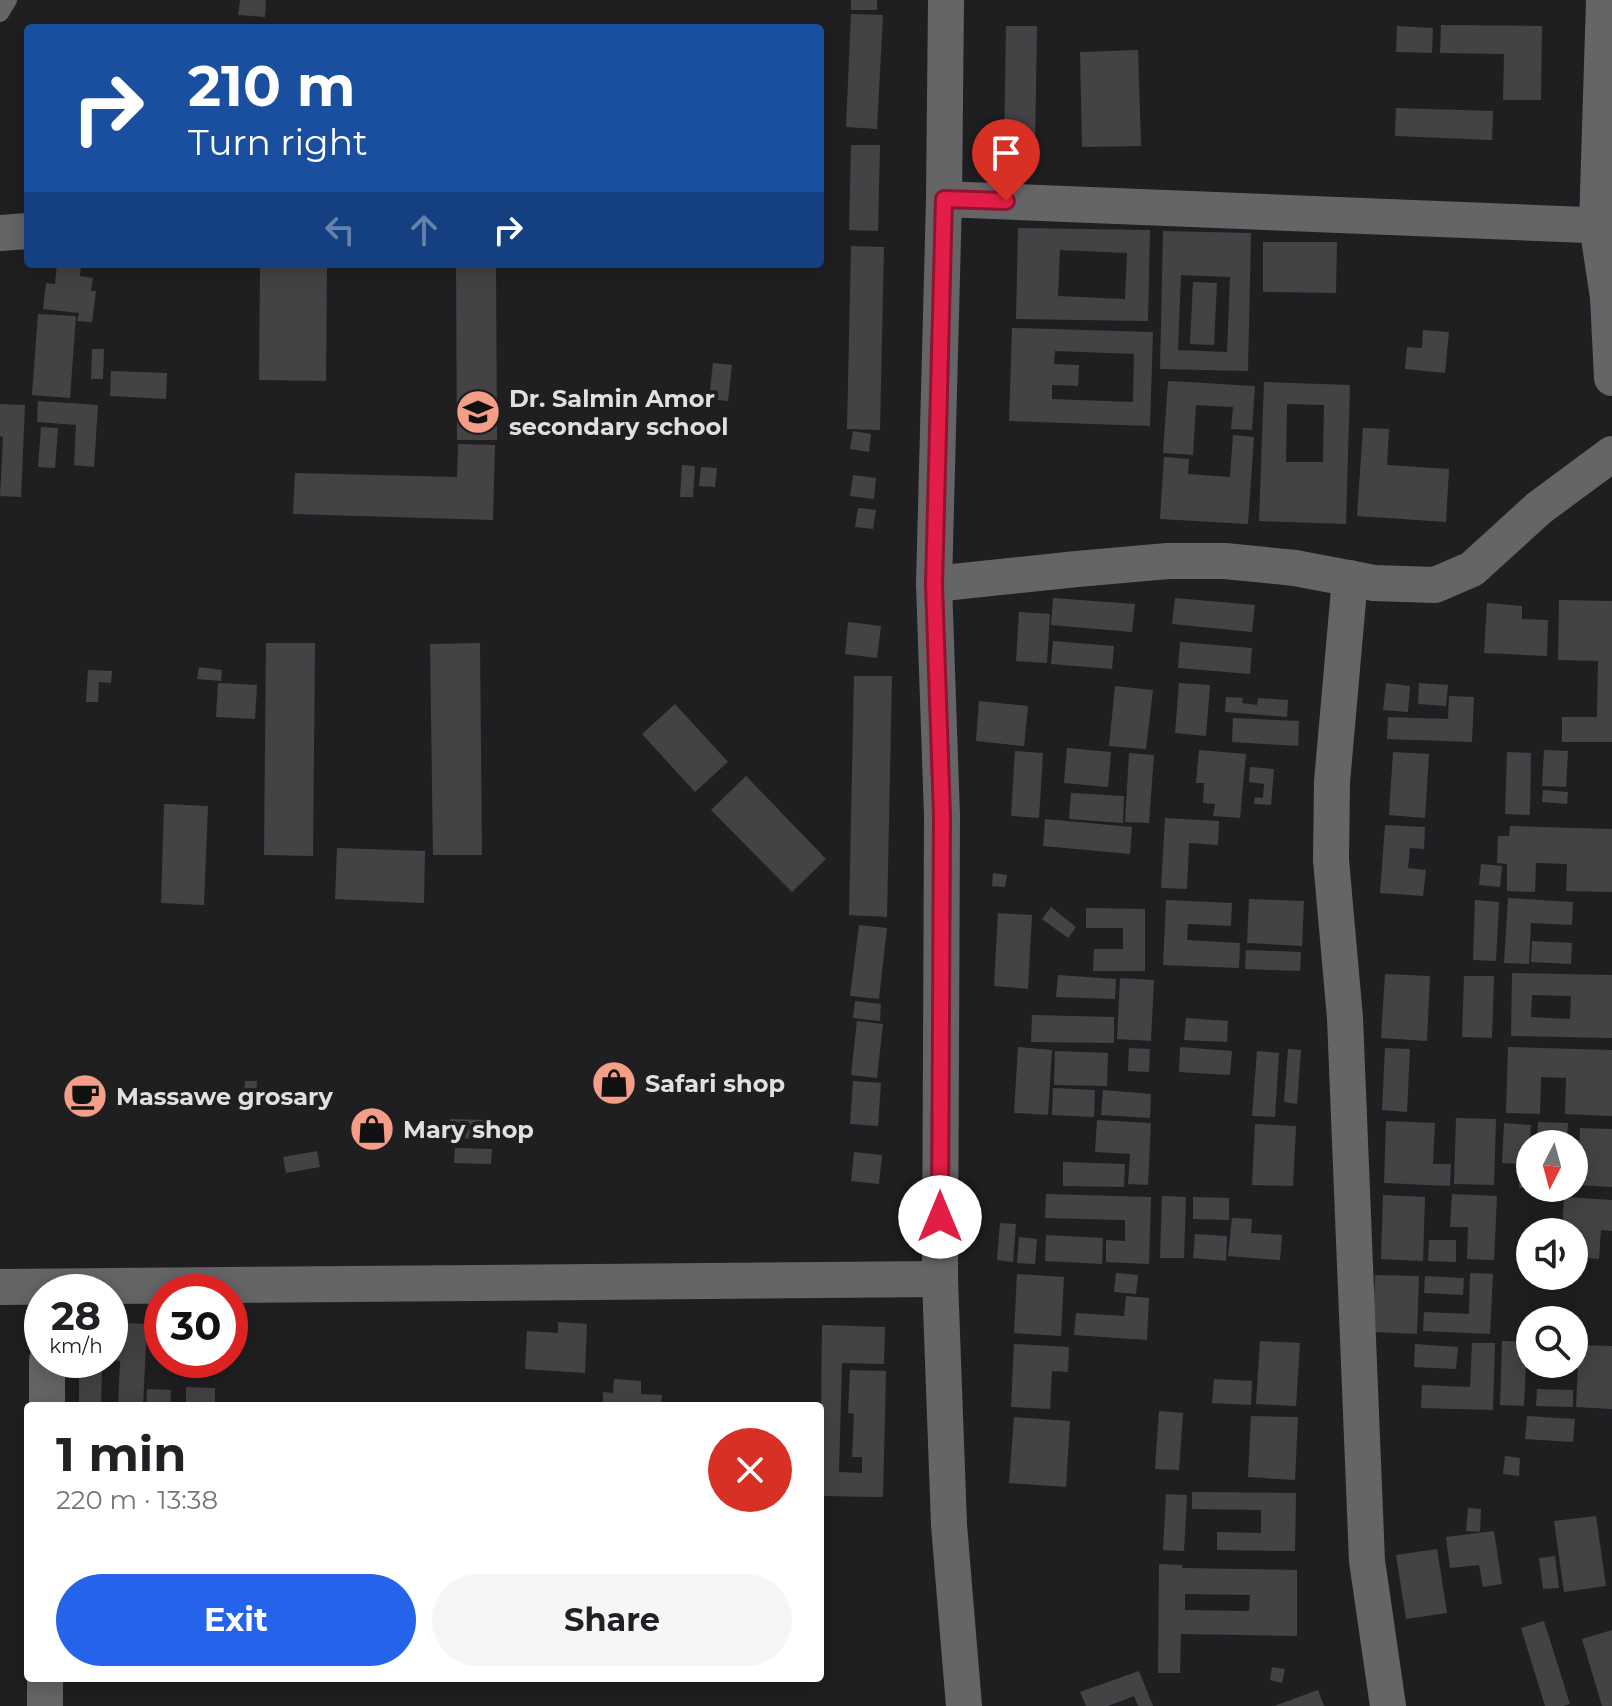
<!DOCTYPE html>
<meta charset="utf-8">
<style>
body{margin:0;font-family:Montserrat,sans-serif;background:#f6f6f6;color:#202124;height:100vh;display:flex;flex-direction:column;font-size:30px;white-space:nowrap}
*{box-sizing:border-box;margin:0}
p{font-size:26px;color:#757577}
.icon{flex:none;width:44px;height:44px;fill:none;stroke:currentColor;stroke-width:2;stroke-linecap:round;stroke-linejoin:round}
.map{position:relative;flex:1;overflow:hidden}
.sheet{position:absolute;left:24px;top:1402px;width:800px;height:280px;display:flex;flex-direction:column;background:#fff;border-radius:8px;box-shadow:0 4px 20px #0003}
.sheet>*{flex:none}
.guide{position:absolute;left:24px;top:24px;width:800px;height:244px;border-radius:8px;box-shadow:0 4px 20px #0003;background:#1a4fa0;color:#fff;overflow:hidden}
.needle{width:52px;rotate:186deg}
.buttons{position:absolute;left:1516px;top:1130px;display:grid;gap:16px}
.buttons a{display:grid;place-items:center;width:72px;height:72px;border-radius:50%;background:#fff;box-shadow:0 4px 20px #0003;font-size:40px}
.speed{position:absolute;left:24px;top:1274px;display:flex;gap:16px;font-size:40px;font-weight:700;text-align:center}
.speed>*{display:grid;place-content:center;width:104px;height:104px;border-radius:50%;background:#fff;box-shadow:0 4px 20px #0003;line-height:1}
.speed small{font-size:20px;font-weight:400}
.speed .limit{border:12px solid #d22;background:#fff;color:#111}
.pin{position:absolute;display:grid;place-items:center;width:68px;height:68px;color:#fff;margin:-82px -34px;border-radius:50% 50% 50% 0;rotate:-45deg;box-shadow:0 0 8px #0007}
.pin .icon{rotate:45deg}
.me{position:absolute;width:88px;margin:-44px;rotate:0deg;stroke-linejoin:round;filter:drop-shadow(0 0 6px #0008)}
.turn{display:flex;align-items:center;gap:28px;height:168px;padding:0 32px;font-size:36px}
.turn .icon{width:104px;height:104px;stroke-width:2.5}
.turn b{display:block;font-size:56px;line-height:68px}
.lanes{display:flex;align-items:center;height:76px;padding:0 32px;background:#0003;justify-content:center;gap:40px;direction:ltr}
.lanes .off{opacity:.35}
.round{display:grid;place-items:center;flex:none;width:84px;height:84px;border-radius:42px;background:#f6f6f6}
.overview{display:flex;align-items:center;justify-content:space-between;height:136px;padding:0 32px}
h1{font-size:48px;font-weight:700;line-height:60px}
.cta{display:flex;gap:16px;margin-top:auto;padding:16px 32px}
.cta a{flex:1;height:92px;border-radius:48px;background:#2563eb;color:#fff;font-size:32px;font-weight:700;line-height:92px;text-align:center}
.cta a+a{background:#f6f6f6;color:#202124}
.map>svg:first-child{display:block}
</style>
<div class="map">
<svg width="1612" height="1706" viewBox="0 0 1612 1706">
<rect width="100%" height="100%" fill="#1f1f22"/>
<!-- building -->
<g fill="#444245" fill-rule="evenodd">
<path d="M240,0h26l-1,17 -27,-2z"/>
<rect x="851" y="0" width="26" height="10"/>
<path d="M851,14l32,1 -6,114 -31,-2z"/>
<path d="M1441,25l101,1 -1,74h-38l1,-46 -64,-1z"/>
<path d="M1006,26h31l-2,123h-31z"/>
<path d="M1397,26l36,2 -1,25 -36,-1z"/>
<path d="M1138,50l3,96 -59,1 -2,-95z"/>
<path d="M1396,108l97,3 -1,29 -97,-4z"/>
<path d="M851,145h29l-2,86 -29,-1z"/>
<path d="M1018,228l132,2 -2,91 -132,-2zM1060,250l67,3 -2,46 -67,-3z"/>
<path d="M1163,231l88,2 -3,138 -88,-2zM1181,275l49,2 -3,75 -49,-2z"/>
<path d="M1263,242h74l-1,51 -73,-1z"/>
<path d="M851,246l33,1 -4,183 -33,-1z"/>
<path d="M57,264h24l-1,12 13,2 -2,13h5l-4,31 -15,-1 2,-8 -36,-4 3,-26 9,1z"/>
<path d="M260,264h67l-1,117 -67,-1z"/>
<path d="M456,264h40l1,176h-40z"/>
<path d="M1193,282l24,1 -3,62 -24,-1z"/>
<path d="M38,314l38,2 -6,82 -38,-3z"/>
<path d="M1012,328l141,4 -3,94 -141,-5zM1055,351l79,3 -1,48 -81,-3v-14l26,1 1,-21 -25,-1z"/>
<path d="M1423,330l26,2 -4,41 -40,-4 2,-22 15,1z"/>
<path d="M92,349h12l-1,30h-12z"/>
<path d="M713,363l19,2 -4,36 -19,-2z"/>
<path d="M111,371l56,2 -1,26 -56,-3z"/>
<path d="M1168,381l87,5 -3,44 -21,-1 2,-22 -37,-2 -3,50 -30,-2z"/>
<path d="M1264,382l86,3 -4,139 -87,-3zM1287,404l37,1 -1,57h-37z"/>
<path d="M38,401l60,4 -4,62 -20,-2 2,-40 -39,-3z"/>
<path d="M0,404l25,1 -4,92 -21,-1 3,-59 -3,-1z"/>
<path d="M41,427l17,1 -3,40 -17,-1z"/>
<path d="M1363,428l26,1 -2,36 62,4 -3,53 -89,-6z"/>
<path d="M853,431l18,3 -2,18 -19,-3z"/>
<path d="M1233,435l21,2 -6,87 -88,-5 4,-62 25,2 -1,15 42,3z"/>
<path d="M458,444l37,1 -2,75 -200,-6 2,-41 162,4z"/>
<path d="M682,465l13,1 -2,31h-13z"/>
<path d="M701,467l16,1 -2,19 -16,-1z"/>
<path d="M853,475l23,3 -2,21 -24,-3z"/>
<path d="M858,508l18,2 -3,19 -18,-2z"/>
<path d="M1053,598l82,6 -3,28 -81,-7z"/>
<path d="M1175,598l80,7 -3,27 -80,-8z"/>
<path d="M1559,600l53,1v141h-50v-25h35l1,-56 -40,-1z"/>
<path d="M1487,603l35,3v13l26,1 -1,36 -63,-3z"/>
<path d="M1019,612l31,2 -3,49 -31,-2z"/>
<path d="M848,622l33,4 -4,32 -32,-4z"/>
<path d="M1053,641l61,5 -2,23 -61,-5z"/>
<path d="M1180,642l72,6 -2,26 -72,-6z"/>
<path d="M266,643h49l-2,213 -49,-1z"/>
<path d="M480,643l2,212h-49l-3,-211z"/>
<path d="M199,667l23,3 -1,11 -24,-2z"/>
<path d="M88,670l24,1 -1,12 -12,-1 -1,20h-12z"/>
<path d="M854,676h38l-5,241 -38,-2z"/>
<path d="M218,683l39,2 -2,34 -39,-2z"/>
<path d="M1179,683l31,2 -4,51 -31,-3z"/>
<path d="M1386,683l24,3 -2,26 -25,-2z"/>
<path d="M1419,683l29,2 -2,21 -28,-2z"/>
<path d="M1115,686l38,4 -7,59 -37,-3z"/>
<path d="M1449,696l25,1 -2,45 -85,-3 1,-22 60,2z"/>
<path d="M1226,697l17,1 -1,5 15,2 1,-7 30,2 -1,17 -62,-5z"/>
<path d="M979,701l49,5 -4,40 -48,-5z"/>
<path d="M675,704l53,58 -33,30 -53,-58z"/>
<path d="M1233,718l66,3 -1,25 -66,-4z"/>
<path d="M1067,748l44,4 -3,35 -44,-4z"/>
<path d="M1199,750l47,4 -6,64 -27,-2 2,-12 -12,-1 1,-20h-8z"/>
<path d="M1544,750l24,1 -2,36 -24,-1z"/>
<path d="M1015,751l28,2 -4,65 -28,-2z"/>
<path d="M1393,752l36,2 -4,64 -36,-3z"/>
<path d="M1507,752l24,1 -1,62 -25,-1z"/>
<path d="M1129,753l25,2 -5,68 -24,-1z"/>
<path d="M1250,767l24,2 -3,36 -17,-1 1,-7 8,1 1,-14 -15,-2z"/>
<path d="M746,776l80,83 -34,33 -81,-82z"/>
<path d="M1543,790l25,2 -1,12 -25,-2z"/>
<path d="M1071,793l53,3 -1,27 -54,-4z"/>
<path d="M164,804l44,2 -4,99 -43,-2z"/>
<path d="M1165,818l54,3 -1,24 -29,-2 -2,46 -26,-1z"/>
<path d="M1045,819l87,8 -2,27 -87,-8z"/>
<path d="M1385,825l40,2 -1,22 -14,-1 -2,20 18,2 -3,26 -43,-3z"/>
<path d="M1510,826l102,3v63l-46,-1 1,-27 -31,-1 -1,29 -28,-1v-27l-10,-1 1,-27h11z"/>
<path d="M337,848l88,3 -1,52 -89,-4z"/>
<path d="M1481,864l21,2 -2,21 -21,-2z"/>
<path d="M993,873l14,2 -2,12 -13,-1z"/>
<path d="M1508,898l65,4 -1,23 -41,-2 -2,41 -25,-1z"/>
<path d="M1249,899l55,2 -2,45 -55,-3z"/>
<path d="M1166,900l66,3 -1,23 -43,-2 -1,16 53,3 -1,25 -76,-3z"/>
<path d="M1475,900l24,2 -3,59 -23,-1z"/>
<path d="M1051,907l25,20 -8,11 -26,-19z"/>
<path d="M1086,908l59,1v62h-52l1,-22h29v-21h-37z"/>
<path d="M998,913l34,2 -4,74 -34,-3z"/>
<path d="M859,925l28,3 -8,71 -29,-3z"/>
<path d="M1532,941l40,2 -1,21 -40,-2z"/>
<path d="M1246,950l55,2 -1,19 -55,-2z"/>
<path d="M1512,973l100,2v63l-101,-2zM1532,995l39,1 -1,23 -39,-2z"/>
<path d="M1385,974l45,2 -3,65 -46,-3z"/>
<path d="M1058,975l58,4 -1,20 -59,-2z"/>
<path d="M1464,976h30l-2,62 -30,-1z"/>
<path d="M1120,978l34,2 -3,61 -34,-2z"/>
<path d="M855,1001l26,3 -1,17 -27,-3z"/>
<path d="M1032,1015l82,2v26l-83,-1z"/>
<path d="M1186,1018l42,3 -1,21 -43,-2z"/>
<path d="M857,1021l26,3 -6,54 -26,-3z"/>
<path d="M1018,1047l34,3 -4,65 -34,-2z"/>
<path d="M1180,1047l52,4 -2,24 -51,-3z"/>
<path d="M1508,1047l104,3v66l-47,-2 1,-36 -25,-1 -1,37 -34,-1z"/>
<path d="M1129,1048l21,1 -1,23 -21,-1z"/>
<path d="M1385,1048l25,1 -3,63 -25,-2z"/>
<path d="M1288,1049l13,1 -4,54 -13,-2z"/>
<path d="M1055,1051l53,2 -1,33 -53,-1z"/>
<path d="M1257,1051l22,2 -4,64 -23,-1z"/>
<path d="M245,1081h12l-2,22 -11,-1z"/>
<path d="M853,1081l28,2 -3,43 -28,-2z"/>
<path d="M1053,1088l42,2 -1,27 -42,-2z"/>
<path d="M1103,1090l48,4 -1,24 -49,-3z"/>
<path d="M1456,1118l40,1 -2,66 -40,-1z"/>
<path d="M450,1119l36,1v19l-36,-1z"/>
<path d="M1097,1120l54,3 -3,62 -20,-1 2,-30 -35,-2z"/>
<path d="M1386,1121l49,2 -2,41h18l-1,22 -66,-3z"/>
<path d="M1538,1122l30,1 -1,21h-30z"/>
<path d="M1504,1123l27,2 -3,40 2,23h-11l1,-24 -18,-1z"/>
<path d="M1255,1124l41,2 -3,60 -41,-1z"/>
<path d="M1580,1128l32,1v58l-34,-2z"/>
<path d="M455,1148l37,1 -1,15 -37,-1z"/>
<path d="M317,1151l3,16 -34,6 -3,-16z"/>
<path d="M854,1152l28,3 -3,29 -28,-3z"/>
<path d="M1063,1162l62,2 -1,23 -61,-1z"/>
<path d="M1046,1194l105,3 -2,67 -43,-2v-22l19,1v-21l-80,-2z"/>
<path d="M1452,1194l45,2 -3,64 -27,-1 1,-32h-18z"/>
<path d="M1383,1195l42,2 -2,64 -42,-2z"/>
<path d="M1162,1196l24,1 -2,61h-24z"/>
<path d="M1193,1197l36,1v22l-36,-1z"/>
<path d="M1564,1197l48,3v31l-11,-1 -2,29 -25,-2v-25h-12z"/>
<path d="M1232,1218l20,1 -1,14 31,2 -2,25 -52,-4z"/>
<path d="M1000,1223l16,1 -3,38 -16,-2z"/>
<path d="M1195,1234l32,2 -1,25 -33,-3z"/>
<path d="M1046,1235l57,3 -1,26 -57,-3z"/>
<path d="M1019,1237l18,2 -2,25 -18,-1z"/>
<path d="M1429,1240h27v22l-28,-1z"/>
<path d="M1116,1273l22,2 -2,19 -22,-2z"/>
<path d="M1470,1273l23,1 -3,60 -67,-3 1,-19 45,2z"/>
<path d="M1017,1274l47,3 -3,59 -47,-3z"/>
<path d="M1375,1275l44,1 -2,58 -44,-2z"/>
<path d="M1425,1276l39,2 -1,17 -39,-2z"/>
<path d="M1126,1296l23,2 -2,42 -73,-5 2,-22 48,3z"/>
<path d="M110,1322l37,2 -4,82h-25l2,-45 -10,-1z"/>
<path d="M558,1322l29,2 -2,49 -60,-4 2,-38 31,2z"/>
<path d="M822,1325l63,2 -1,37 -42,-1 -3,109 23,1v-16h-10l2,-43 -6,-1 2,-43 36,1 -3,126 -63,-1z"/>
<path d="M1260,1341l40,2 -4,63 -40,-2z"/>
<path d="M1502,1341l28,1v20h-4l-2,44 -24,-1z"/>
<path d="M1472,1343h23l-2,67 -72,-2 1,-23 48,2z"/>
<path d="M1014,1344l55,3 -1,25 -16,-1 -2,38 -39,-2z"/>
<path d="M1415,1344l43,3 -2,22 -42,-2z"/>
<path d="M1579,1345l33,1v63l-36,-2z"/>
<path d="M79,1370h23l-1,36h-22z"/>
<path d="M614,1379l27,2v13l21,1 -1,11h-58v-14l10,1z"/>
<path d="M1214,1379l38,2 -1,24 -39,-2z"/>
<path d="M186,1387l29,1v18h-29z"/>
<path d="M147,1389l24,1 -1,16h-24z"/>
<path d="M1537,1389l36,1v17l-37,-1z"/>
<path d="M1159,1411l24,2 -4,57 -24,-1z"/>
<path d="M1251,1416l47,1 -3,63 -47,-3z"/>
<path d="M1527,1416l48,3 -2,23 -48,-3z"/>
<path d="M1014,1417l56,4 -4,66 -57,-4z"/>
<path d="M1505,1456l15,2 -1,18 -16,-2z"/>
<path d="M1192,1492l104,1 -1,58 -78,-1v-18l44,1v-23l-69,-1z"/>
<path d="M1166,1494l21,1 -3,56 -21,-1z"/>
<path d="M1468,1508l13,1 -1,23 -14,-1z"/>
<path d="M1596,1516l10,70 -42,6 -10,-71z"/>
<path d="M1494,1531l8,53 -19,3 -4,-22 -29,3 -4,-31z"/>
<path d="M1437,1549l10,64 -41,6 -10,-64z"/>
<path d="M1555,1556l4,32 -16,1 -4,-31z"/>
<path d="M1159,1564l23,1v3l115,2v66l-116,-2 -1,39h-22zM1185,1594l65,1 -1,16 -64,-1z"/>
<path d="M1544,1621l26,83 -7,2h-18l-24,-78z"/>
<path d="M1612,1630v76h-10l-20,-67z"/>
<path d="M1272,1667l13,2 -3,14 -12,-3z"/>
<path d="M1139,1671l14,35h-15l-4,-10 -26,10h-22l-6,-14z"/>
<path d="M1318,1690l6,16h-50z"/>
</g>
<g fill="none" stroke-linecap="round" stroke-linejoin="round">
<!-- service -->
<path stroke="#656568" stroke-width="18" d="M0,13l8,-13"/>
<!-- minor -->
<g stroke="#656568" stroke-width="36">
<path d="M946,0l-2,199 -10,385 8,232 -2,463 9,246 15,181"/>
<path d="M1604,0l-7,225 11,72 4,81"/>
<path d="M944,199l668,27"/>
<path d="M0,233l28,-2"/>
<path d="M1350,578l-18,204 -1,78 14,158 22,543 21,145"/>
<path d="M934,584l143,-15 91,-8h57l70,7 79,15 61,2 37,-16 67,-61 73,-54"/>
<path d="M0,1287l940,-8"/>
<path d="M47,1406v-46"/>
<path d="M45,1706v-28"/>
</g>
</g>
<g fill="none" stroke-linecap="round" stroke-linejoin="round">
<!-- route casing -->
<g stroke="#92132f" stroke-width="20">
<path id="route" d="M940,1217l2,-401 -8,-232 10,-385 62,2"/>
</g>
<!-- route -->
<use href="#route" stroke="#e11d48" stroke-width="14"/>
</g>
<!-- icons -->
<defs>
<g id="school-disc" transform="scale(2.3)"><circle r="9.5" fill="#f49e87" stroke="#1f1f22"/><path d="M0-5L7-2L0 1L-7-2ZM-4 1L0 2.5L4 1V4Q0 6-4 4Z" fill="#111"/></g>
<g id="shop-disc" transform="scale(2.3)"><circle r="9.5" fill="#f49e87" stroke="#1f1f22"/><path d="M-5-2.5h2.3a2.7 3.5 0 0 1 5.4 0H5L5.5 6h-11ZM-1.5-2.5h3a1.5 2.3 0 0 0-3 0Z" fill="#111"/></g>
<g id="cafe-disc" transform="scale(2.3)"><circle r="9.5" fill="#f49e87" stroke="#1f1f22"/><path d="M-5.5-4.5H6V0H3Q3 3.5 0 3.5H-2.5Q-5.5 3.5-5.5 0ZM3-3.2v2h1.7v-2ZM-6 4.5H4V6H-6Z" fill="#111"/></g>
</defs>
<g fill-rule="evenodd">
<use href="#school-disc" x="478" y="412"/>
<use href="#shop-disc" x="614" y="1083"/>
<use href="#cafe-disc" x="85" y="1096"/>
<use href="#shop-disc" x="372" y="1129"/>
</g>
<g text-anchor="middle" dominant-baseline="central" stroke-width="8" stroke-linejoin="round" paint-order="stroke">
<!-- poi labels -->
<g font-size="24" font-weight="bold" fill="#e0e0e2" stroke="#1f1f22" text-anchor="start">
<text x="509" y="398">Dr. Salmin Amor<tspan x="509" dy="28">secondary school</tspan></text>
<text x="645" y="1083">Safari shop</text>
<text x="116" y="1096">Massawe grosary</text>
<text x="403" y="1129">Mary shop</text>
</g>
</g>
</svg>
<div class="buttons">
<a><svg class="needle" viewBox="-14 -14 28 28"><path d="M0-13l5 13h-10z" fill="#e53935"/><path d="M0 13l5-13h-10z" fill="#757577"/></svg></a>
<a><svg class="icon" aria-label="sound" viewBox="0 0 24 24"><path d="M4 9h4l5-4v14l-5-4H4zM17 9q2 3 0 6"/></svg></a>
<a><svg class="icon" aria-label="search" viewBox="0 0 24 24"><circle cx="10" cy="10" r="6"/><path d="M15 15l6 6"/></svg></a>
</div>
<div class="speed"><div>28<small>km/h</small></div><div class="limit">30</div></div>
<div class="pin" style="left:1006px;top:201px;background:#d93025"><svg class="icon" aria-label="arrive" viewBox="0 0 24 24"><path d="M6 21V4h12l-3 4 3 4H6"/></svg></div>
<svg class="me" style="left:940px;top:1217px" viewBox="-20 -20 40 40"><circle r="19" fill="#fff"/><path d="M0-13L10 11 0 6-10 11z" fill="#e11d48"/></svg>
<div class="guide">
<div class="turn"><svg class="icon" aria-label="right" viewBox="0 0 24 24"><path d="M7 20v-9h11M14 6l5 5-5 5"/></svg><div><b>210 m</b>Turn right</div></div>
<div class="lanes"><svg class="icon off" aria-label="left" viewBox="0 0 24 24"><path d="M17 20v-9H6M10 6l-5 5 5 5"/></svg><svg class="icon off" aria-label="ahead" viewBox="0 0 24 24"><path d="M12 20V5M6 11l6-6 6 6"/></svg><svg class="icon" aria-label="right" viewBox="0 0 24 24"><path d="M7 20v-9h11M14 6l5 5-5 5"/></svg></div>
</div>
<section class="sheet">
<div class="overview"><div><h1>1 min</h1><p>220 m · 13:38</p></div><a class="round" style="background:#d93025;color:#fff"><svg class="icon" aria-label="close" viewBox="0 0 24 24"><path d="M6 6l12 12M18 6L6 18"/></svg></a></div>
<div class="cta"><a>Exit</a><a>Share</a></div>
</section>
</div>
